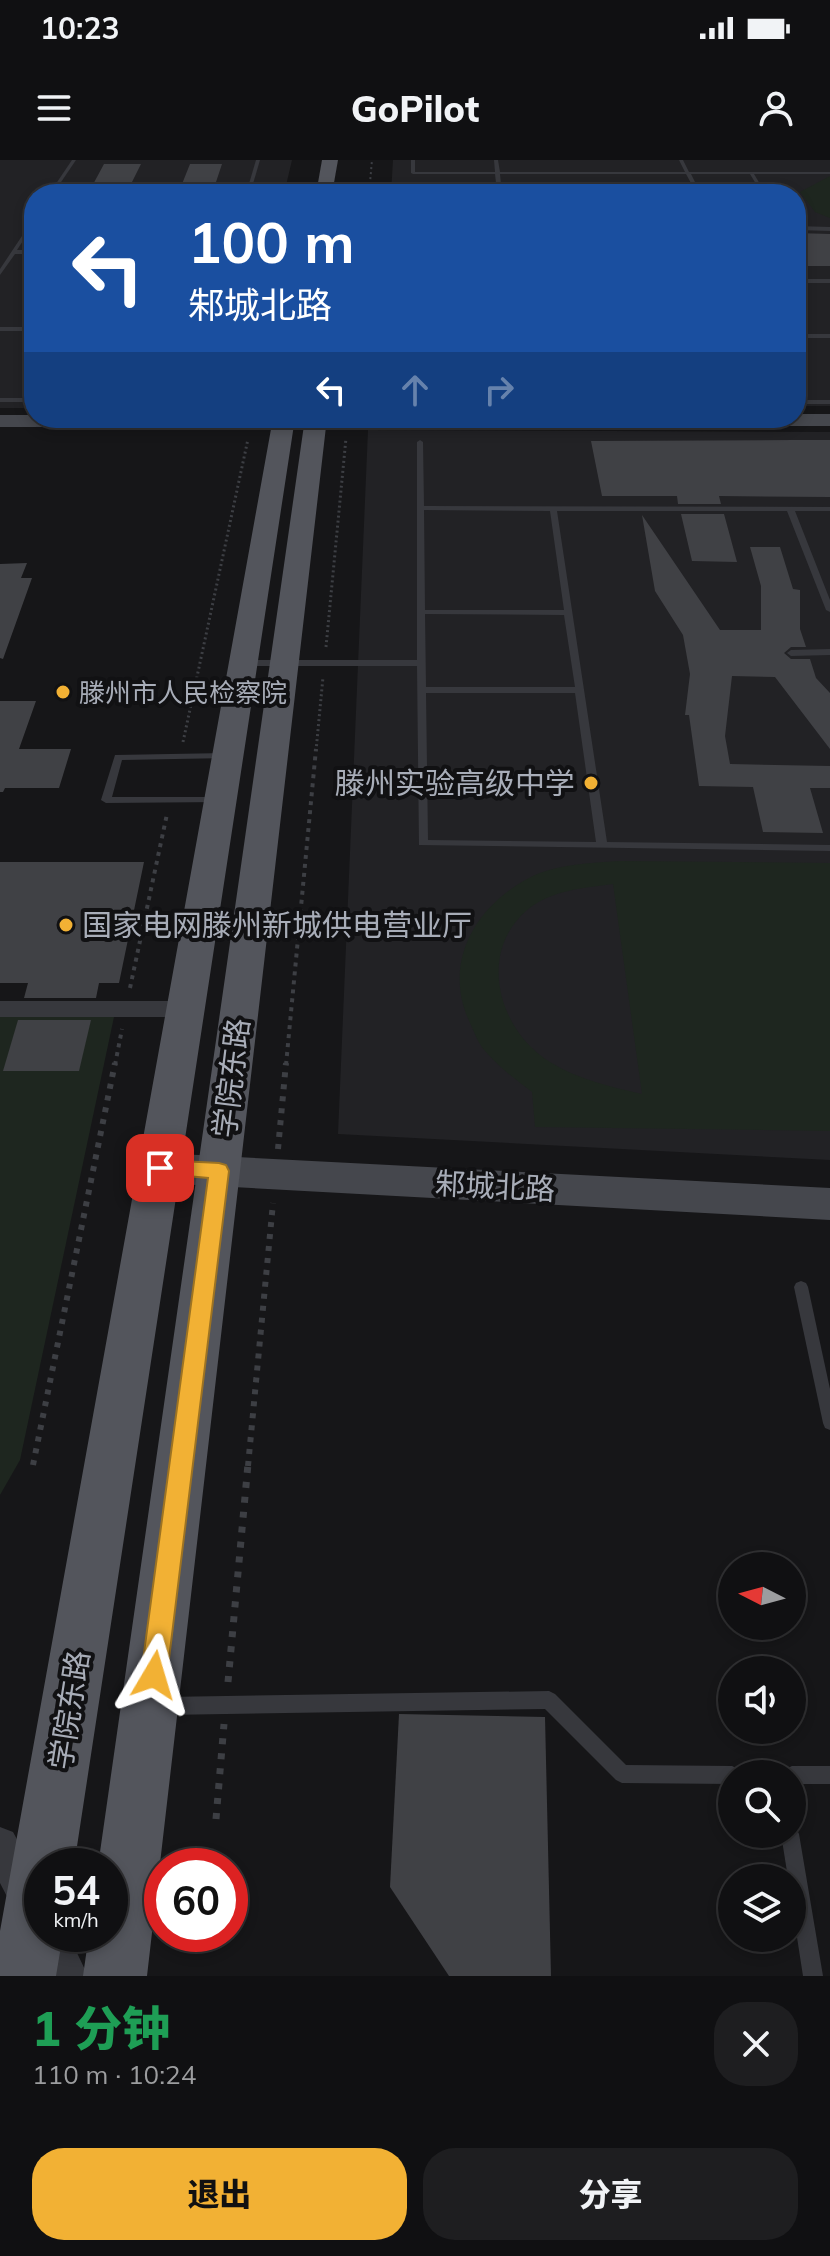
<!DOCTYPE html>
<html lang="zh">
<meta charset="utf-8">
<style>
body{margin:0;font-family:Mulish,"Noto Sans SC",sans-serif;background:#1e1e20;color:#f1f3f6;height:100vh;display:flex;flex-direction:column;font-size:30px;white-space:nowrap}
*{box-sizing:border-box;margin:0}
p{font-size:26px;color:#9c9d9f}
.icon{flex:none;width:44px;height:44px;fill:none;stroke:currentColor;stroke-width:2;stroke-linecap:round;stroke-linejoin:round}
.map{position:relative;height:1816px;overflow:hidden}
.drawer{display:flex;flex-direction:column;background:#101012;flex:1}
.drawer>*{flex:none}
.hud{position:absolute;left:24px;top:24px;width:782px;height:244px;border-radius:32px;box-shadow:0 4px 12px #0003,0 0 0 2px #303032;background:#1a4fa0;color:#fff;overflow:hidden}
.needle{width:52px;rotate:276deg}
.fabs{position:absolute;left:718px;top:1392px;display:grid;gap:16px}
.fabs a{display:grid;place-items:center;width:88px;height:88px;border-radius:50%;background:#101012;box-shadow:0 4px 12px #0003,0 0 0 2px #303032;font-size:40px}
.speed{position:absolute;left:24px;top:1688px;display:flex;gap:16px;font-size:40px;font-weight:700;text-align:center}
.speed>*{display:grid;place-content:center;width:104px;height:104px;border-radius:50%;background:#101012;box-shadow:0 4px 12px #0003,0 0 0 2px #303032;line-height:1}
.speed small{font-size:20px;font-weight:400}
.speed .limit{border:12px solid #d22;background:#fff;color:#111}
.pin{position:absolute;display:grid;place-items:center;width:68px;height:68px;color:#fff;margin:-34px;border-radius:16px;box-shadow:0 4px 12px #0006}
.me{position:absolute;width:88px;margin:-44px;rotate:7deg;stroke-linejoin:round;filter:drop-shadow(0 0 6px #0008)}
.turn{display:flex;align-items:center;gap:28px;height:168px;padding:0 32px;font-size:36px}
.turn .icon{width:104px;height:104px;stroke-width:2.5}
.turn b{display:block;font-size:56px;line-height:68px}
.lanes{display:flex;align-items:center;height:76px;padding:0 32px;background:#0003;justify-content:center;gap:40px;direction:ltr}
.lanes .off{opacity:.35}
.round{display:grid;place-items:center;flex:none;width:84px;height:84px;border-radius:32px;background:#1e1e20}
.summary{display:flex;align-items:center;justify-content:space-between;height:136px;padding:0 32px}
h1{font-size:48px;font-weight:800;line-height:60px;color:#1e9e55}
.primary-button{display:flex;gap:16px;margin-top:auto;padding:16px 32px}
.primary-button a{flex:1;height:92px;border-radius:32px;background:#f2b134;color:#111;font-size:32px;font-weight:800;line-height:92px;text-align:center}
.primary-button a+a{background:#1e1e20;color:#f1f3f6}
.status{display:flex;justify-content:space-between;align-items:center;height:56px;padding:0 40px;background:#101012;direction:ltr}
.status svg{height:22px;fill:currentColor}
header{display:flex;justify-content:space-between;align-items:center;height:104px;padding:0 32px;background:#101012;font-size:36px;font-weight:800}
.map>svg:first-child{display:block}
</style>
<div class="status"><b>10:23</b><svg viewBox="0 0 49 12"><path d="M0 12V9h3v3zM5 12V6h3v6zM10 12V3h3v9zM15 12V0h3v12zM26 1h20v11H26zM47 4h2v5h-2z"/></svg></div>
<header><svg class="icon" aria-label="menu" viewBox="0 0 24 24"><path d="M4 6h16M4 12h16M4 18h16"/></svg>GoPilot<svg class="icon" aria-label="person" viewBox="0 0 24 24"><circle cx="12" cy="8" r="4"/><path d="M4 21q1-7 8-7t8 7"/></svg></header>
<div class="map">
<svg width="830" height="1816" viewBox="0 0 830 1816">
<rect width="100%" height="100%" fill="#161618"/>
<!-- built -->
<g fill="#222225">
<path d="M0,0h292l-8,34h-250v214h-34z"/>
<path d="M393,0h437v246h-34v-212h-405z"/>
<path d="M368,270l462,2v728l-492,-26z"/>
</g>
<!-- green -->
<g fill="#1e261f" fill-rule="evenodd">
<path d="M830,16v42l-15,-6 -15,-20z"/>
<path d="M620,701l210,2v268l-295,-4 -3,-35c-16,-12 -33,-25 -46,-40 -7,-7 -11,-18 -15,-27 -30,-60 3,-118 58,-147 26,-14 62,-15 91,-17zM613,724l29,210c-31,-7 -65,-15 -92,-32 -51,-31 -73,-108 -24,-151 24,-21 58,-23 87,-27z"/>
<path d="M0,857h114l-94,443 -20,35z"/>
</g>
<!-- building -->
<g fill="#404145">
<path d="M104,4h37l-12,24 -39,2z"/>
<path d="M190,4h32l-8,24 -34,1z"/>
<path d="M796,73l34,1v32h-34z"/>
<path d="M793,280h37v57l-111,-1 2,8h-43l-1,-8h-75l-11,-55z"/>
<path d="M681,354h43l13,48 -45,-1z"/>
<path d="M642,355l78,115h41v-44l-11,-39h30l13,42 7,1v39l6,18h-15l-7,6 7,6h19l6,19 14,15v56l-55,-72 -43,-1 -7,60 5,28 100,2v22h-20l13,45 -60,-1 -10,-45 -54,-1 -10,-71h-4l5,-41 -7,-39 -28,-44z"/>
<path d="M27,403l-6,15h11l-29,81 -3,-1v-94z"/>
<path d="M0,541h36l-17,48h52l-12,39h-54l-2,4h-3z"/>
<path d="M0,702h144l-25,121h-20l-3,15h-72l4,-15h-28z"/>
<path d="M18,860h73l-12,51h-76z"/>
<path d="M399,1554l146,3 6,259h-102l-59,-89z"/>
</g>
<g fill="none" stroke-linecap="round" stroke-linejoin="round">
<!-- path-far4 -->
<path stroke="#3d3f44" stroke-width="2" stroke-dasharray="2 3" stroke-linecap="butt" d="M369,34l3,-34"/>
<!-- path-far3 -->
<g stroke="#3d3f44" stroke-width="3" stroke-dasharray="2 3" stroke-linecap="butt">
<path d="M326,487l20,-209"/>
<path d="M183,582l65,-303"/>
<path d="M316,591l7,-74"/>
</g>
<!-- path-far2 -->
<g stroke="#3d3f44" stroke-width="4" stroke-dasharray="4 5" stroke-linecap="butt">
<path d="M130,828l37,-174"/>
<path d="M115,905l7,-36"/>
<path d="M286,905l30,-316"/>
</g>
<!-- path-far1 -->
<g stroke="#3d3f44" stroke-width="6" stroke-dasharray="5 7" stroke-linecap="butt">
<path d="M278,989l8,-86"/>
<path d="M33,1305l82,-402"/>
<path d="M248,1306l25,-263"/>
</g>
<!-- path -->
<g stroke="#3d3f44" stroke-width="7" stroke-dasharray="6 9" stroke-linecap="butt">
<path d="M228,1522l20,-218"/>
<path d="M216,1659l8,-95"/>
</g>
<!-- lane -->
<g fill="#37383d" fill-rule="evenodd">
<path d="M72,0h4l-23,34h-4z"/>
<path d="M256,0h4l-10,34h-4z"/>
<path d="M411,0h4v12h80l-1,-12h4l2,12h185l-6,-12h4l6,12h141v2h-76l12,20h-4l-12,-20h-59l10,20h-4l-11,-20h-186l2,20 -84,-1 -2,-2 81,1 -2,-18h-82l-2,-1z"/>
<path d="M34,58v6l-17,26h17v4h-19l-15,21v-6z"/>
<path d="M796,66l34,1v4l-34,-1z"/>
<rect x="796" y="119" width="34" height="4"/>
<rect x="0" y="167" width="34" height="4"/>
<rect x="796" y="174" width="34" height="4"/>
<rect x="0" y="238" width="34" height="4"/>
<rect x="796" y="240" width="34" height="4"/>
<path d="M420,280l3,2 1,64 406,1v4h-35l35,89v12l-4,-2 -39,-99h-230l50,331 223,3v6l-411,-6 -2,-179h-173l-4,-3 4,-3h173v-218zM424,350l126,1 14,99h-139zM425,454l139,1 11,72h-149zM426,533h149l21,149 -168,-2z"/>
<path d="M830,489v6l-39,1 -4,-3 4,-3z"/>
<path d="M226,593l3,1v4l-107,2 -10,37h107l5,3 -2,2 -116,1 -5,-3 14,-45z"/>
<path d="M801,1121l5,2 2,4 22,102v41l-5,-2 -2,-5 -29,-136 2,-4z"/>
<path d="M549,1531l6,3 71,71 106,1 6,3 2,5h-8v10l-110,-1 -6,-3 -71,-71 -380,6 -6,-3 -3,-6 3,-6 6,-3z"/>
<path d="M792,1606h38v18h-38v-10h-8l2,-5z"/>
<path d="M792,1666l4,2 3,6 24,142h-20l-11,-71v-27h-4l-7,-44h11z"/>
</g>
<!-- street -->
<g fill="#37383d" fill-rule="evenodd">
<path d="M0,841h187l8,2 4,6 -4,6 -8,2h-187z"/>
<path d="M0,1667l13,5 29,53v49h26l20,42h-40l-48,-93z"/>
</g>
<!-- secondary -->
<g fill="#45474d" fill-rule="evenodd">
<path d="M796,254h34v12l-830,1v-12h34v3h762z"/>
<path d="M160,993l670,35v32l-670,-37 -13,-4 -5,-11 5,-11z"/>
</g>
<!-- primary -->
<g fill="#53555c" fill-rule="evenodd">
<path d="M322,0h16l-6,34h-16z"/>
<path d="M273,258h22l-221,1448h-32v68h21l-7,42h-56v-45z"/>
<path d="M305,258h22l-180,1558h-64l6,-42h21v-68h-12z"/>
</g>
</g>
<!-- route -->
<path fill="#f2b134" stroke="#9d7322" stroke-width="2" d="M160,1000l59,3 7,2 3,6 -62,504 -4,9 -9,4 -9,-4 -4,-9 67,-497 -55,-5 -3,-5 3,-6z"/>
<!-- markers -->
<g fill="#f2b134" stroke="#111113" stroke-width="3">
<circle cx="63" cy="532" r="8"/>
<circle cx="591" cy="623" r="8"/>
<circle cx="66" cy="765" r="8"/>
</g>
<g text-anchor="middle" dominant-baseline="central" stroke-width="8" stroke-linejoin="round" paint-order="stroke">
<!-- far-poi labels -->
<g font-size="26" fill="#a8adb8" stroke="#111113" text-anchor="start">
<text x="79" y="532">滕州市人民检察院</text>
</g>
<!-- poi labels -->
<g font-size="30" fill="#a8adb8" stroke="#111113" text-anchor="end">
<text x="575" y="623">滕州实验高级中学</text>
<text x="82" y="765" text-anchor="start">国家电网滕州新城供电营业厅</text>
</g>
<!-- street labels -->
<g font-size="30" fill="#a8adb8" stroke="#111113">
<text transform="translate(231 918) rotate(-83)">学院东路</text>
<text transform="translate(495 1026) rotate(3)">邾城北路</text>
<text transform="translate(69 1550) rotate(-81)">学院东路</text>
</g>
</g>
</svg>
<div class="fabs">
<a><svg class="needle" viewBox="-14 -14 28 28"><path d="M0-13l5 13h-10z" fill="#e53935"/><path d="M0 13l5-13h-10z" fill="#9c9d9f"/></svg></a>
<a><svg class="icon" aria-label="sound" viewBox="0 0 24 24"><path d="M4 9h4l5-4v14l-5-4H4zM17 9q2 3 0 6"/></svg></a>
<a><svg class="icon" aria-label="search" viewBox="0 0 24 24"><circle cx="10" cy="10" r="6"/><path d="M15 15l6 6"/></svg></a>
<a><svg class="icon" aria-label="layers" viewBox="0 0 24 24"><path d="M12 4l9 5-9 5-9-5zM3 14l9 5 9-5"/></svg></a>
</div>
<div class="speed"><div>54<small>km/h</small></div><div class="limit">60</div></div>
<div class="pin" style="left:160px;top:1008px;background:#d93025"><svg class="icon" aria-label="arrive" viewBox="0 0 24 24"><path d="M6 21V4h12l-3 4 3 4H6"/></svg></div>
<svg class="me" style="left:154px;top:1515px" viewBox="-20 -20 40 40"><path d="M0-17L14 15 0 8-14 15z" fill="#f2b134" stroke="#fff" stroke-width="4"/></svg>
<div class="hud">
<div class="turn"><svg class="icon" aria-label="left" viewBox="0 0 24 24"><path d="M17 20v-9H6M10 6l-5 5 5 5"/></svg><div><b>100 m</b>邾城北路</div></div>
<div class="lanes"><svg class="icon" aria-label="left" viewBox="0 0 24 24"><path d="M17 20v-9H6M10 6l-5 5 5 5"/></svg><svg class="icon off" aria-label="ahead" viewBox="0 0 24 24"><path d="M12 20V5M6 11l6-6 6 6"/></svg><svg class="icon off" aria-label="right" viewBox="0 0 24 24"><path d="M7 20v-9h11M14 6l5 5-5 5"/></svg></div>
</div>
</div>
<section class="drawer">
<div class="summary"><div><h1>1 分钟</h1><p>110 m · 10:24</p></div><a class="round"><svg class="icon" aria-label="close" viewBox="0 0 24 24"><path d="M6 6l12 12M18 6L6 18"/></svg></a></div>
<div class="primary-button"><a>退出</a><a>分享</a></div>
</section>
